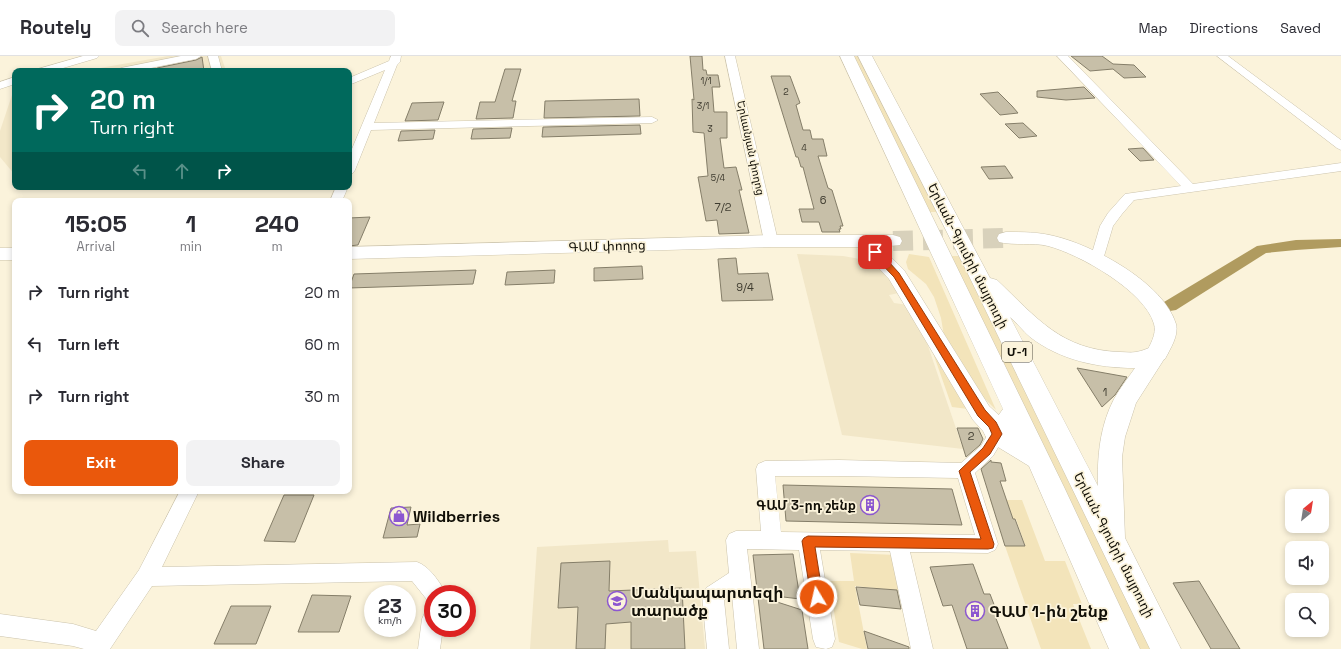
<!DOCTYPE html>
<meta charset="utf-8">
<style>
body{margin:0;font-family:"Space Grotesk","Noto Sans Armenian",sans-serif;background:#f2f2f3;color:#2b2b33;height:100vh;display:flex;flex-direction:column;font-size:15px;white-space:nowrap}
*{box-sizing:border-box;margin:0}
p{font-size:13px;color:#7c7c81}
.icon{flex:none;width:22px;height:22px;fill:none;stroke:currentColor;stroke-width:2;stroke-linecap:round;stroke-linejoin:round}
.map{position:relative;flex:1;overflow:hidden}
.panel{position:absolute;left:12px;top:142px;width:340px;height:296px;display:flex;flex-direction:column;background:#fff;border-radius:8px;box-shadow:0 2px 6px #0003}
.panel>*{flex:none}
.hud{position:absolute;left:12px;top:12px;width:340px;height:122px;border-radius:8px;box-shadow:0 2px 6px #0003;background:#00695c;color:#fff;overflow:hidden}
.needle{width:26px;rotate:30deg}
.fabs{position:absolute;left:1285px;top:433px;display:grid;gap:8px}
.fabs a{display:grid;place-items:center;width:44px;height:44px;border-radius:8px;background:#fff;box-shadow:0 2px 6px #0003;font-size:20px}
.speed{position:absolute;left:364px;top:529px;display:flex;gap:8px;font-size:20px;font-weight:700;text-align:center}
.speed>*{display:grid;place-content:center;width:52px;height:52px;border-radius:50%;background:#fff;box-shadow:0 2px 6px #0003;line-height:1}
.speed small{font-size:10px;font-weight:400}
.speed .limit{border:6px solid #d22;background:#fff;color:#111}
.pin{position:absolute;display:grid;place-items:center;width:34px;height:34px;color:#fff;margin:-17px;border-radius:8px;box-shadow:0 2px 6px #0006}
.me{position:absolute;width:44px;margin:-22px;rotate:351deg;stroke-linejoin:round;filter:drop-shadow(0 0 3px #0008)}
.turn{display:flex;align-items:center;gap:14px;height:84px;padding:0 12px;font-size:18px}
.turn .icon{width:52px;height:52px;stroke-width:2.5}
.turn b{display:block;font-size:28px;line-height:34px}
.lanes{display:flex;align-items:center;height:38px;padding:0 12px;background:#0003;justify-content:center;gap:20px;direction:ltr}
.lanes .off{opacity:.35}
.eta{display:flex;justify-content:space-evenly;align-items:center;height:68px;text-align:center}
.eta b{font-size:24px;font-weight:800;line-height:28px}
.button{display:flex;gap:8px;margin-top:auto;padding:8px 12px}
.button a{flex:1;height:46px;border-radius:8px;background:#ea580c;color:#fff;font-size:16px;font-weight:800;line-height:46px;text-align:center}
.button a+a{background:#f2f2f3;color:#2b2b33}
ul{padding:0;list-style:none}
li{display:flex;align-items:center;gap:12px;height:52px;padding:0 12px}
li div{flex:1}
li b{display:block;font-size:15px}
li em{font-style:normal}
header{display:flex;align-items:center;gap:24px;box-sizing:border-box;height:56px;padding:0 20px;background:#fff;border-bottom:1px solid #e1e1e2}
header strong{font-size:19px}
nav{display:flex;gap:22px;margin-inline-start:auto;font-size:14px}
.search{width:280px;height:36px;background:#f2f2f3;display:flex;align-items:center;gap:10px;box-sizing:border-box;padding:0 14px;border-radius:8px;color:#7c7c81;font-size:15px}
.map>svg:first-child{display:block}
</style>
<header>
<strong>Routely</strong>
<div class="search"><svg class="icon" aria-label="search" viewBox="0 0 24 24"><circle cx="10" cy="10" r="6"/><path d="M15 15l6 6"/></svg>Search here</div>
<nav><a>Map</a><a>Directions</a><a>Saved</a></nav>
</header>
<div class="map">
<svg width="1341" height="593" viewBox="0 0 1341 593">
<rect width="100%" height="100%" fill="#fbf3db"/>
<!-- built -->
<g fill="#f2e7c8">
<path d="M168,0h53l5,15h-143z"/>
<path d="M15,30v89l-15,-18v-26z"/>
<path d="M797,198l46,2 17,3 19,6 20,28 -10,2 5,8 14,2 19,38 36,106 -121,-14z"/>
<path d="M668,484l1,12 27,-1 9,98h-175l7,-102z"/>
</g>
<!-- green -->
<g fill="#f3e4ba">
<path d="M852,0h8l77,156h-10z"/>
<path d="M909,198l20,3 67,153 -16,-16 -36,-58 -3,-18 -7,-21 -8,-13 -18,-15 -2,-7z"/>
<path d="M950,200h10l194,393h-17z"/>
<path d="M926,277l42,76 -16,-2z"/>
<path d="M990,444h32l23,61h20l17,43h-9l18,45h-50l-36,-103 20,-1 -9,-26h-19z"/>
<path d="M850,497l46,2 8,36 -49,-5 12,63h-5l-23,-7 -10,-61h25z"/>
</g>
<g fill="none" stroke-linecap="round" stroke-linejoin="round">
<!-- canal -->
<path fill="#b09b5f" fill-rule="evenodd" d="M1341,183v8l-45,3 -30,3 -90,57 -6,1 -6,-1 -2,-4 2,-4 93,-56 39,-6z"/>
</g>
<!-- building -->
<g fill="#c7bfa8" stroke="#857e69">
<path d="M690,0h12l1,14h3l1,5h11l2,12h-8l2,25h13v26h-7l4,30 12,-1 6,23h-3l10,43 -30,1 -2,-14 -11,1 -8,-44 10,-1 -4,-43 -11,-1 -1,-33 2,1z"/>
<path d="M1071,0h31l11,8 21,1 12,12 -22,1 -11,-9 -23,2z"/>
<path d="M202,1l2,14h-47v-3l39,-8z"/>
<path d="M505,13h16l-9,32h4l-3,17 -37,1 4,-17h15z"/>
<path d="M771,20h19l10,27 -4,2 7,25h7l2,9h11l4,17h-9l10,32 4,2 11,36h-3l1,3h-2l1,3h-18l-3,-10h-17l-3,-13h15l-11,-42h-2l-3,-10h-2z"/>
<path d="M1084,31l11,11 -29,2 -29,-3v-6z"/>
<path d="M998,36l14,14 6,7 -18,2 -20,-21z"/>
<path d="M639,43l1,17 -96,2 1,-17z"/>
<path d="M444,46l-6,18 -33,1 7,-18z"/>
<path d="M1023,67l14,13 -18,2 -14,-14z"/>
<path d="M640,69l1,9 -99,3 1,-10z"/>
<path d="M512,72l-2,10 -39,1 2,-10z"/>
<path d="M435,74l-2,9 -35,2 3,-10z"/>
<path d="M1143,92l11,12 -14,1 -12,-12z"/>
<path d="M1005,110l8,12 -24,1 -8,-12z"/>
<path d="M370,161l-12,28 -9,1v-28z"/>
<path d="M736,202l2,16 30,-1 5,27 -51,1 -4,-42z"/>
<path d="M642,210l1,13 -49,2v-13z"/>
<path d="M476,214l-3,14 -124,4 5,-14z"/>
<path d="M555,214l-1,13 -49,2 2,-13z"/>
<path d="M1077,312l50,9 -12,18 -13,12z"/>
<path d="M957,372h21l5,11 -3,6 -14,12z"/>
<path d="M991,404v2l10,1 5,18h-6l13,38h2l10,27h-20l-24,-77z"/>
<path d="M783,429l169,4 10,36 -176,-4z"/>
<path d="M284,439h30l-19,47 -31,-1z"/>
<path d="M411,451l-4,18 13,-1 -3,13 -34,1 8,-30z"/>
<path d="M793,498l7,45 -25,-3 -1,5 28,9 6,39h-44l-11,-94z"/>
<path d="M610,505l-1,30 73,-3 3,61h-54v-27l-25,2 -1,25h-29l2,-42 -20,1 3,-45z"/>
<path d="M973,508l11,30h6l8,21 -3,1 13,33h-41l-15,-44 -9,1 -13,-39z"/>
<path d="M1199,525l41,68h-29l-38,-66z"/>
<path d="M856,531l41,3 4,19 -41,-4z"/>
<path d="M312,539l39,1 -12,36h-41z"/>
<path d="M231,550h40l-15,38h-42z"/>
<path d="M864,575l45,16v2h-41z"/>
</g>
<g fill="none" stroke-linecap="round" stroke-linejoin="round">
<!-- secondary-tunnel -->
<path stroke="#d8d1bb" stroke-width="20" stroke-dasharray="20 10" stroke-linecap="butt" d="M893,185l113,-3"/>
<!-- street casing -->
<g stroke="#cbc3ac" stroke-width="1">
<g id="street">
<path d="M83,0h16l-2,2 -44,13h-16l1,-2z"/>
<path d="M181,0h20l-5,3 -60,12h-20l5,-3z"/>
<path d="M208,0h10l4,15h-10z"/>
<path d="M391,0h10l-1,6 -3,3 -23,58 278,-6 6,3 -6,3 -281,7 -16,40 -2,3 -4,1v-18l36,-86 -36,15v-7l40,-17z"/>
<path d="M725,0h10l43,185 -2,3 -5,1 -5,-1 -2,-3z"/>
<path d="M1057,0h11l125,128 148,-21v8l-207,29 -12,14 -9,12 -11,37 -5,1 -5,-1 -2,-3 10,-34 8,-13 17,-19 56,-8z"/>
<path d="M1217,0h11l113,84v10l-4,-2z"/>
<path d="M15,21v7l-15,5v-7z"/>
<path d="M336,131h12l-6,14h-12z"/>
<path d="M997,371l6,2 3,5 -13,22 -18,17 23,71 -3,6 -7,3 -78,-1 23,97h-22l-21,-98 -70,-1 15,89 -3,8 -6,2 -10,-2 -3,-8 -14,-89 -52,-1 12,100h-22l-5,-54 -8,5 5,49h-22l-5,-54 4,-7 23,-15 -3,-33 3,-6 7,-3h25l-5,-62 2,-5 7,-3 74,-1 122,3 20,-17 10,-17zM775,420h64l119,2 17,57 -194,-3z"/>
<path d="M180,435h19l-37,76 255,-5c12,4 23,20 29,32h-13v9l-5,-2 -16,-20 -260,5 -42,63h-26l-11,-3 -73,-10v-22l73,10 23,7 43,-61z"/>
<path d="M433,553v19h10l-3,21h-22l4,-30 3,-7z"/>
</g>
</g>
<!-- secondary casing -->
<g stroke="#cbc3ac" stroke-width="1">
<g id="secondary">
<path d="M1006,176c17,0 32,0 48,4 39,9 110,47 122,88 3,12 -6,25 -11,35l-8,2 -8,-2 -3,-6c4,-8 11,-19 8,-29 -9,-33 -75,-70 -106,-78 -16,-4 -33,0 -49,-4l-2,-4 2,-4z"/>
<path d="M771,179h122l7,2 2,4 -2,4 -20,2 24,23 85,136 13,12 7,16 -3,7 -9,3 -9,-3 -5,-10 -10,-11 -84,-141 -30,-32h-88l-422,12v-12z"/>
<rect x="0" y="192" width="15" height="12"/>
</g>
</g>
<!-- highway casing -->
<g stroke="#cbc3ac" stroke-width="1">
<g id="highway">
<path d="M840,0h14l211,433 75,160h-31l-80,-183 -41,-25 -3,-7 18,-25z"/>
<path d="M858,0h14l118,222 7,2c40,38 64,70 123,72 5,0 11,1 16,0 12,-2 16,-8 29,-5l3,6 -32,50 -11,34 -3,20 3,81 56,111h-31l-182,-375zM1010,261c7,6 13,14 20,20 30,23 67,31 105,31 -7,10 -15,20 -21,31 -14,27 -17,57 -16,87z"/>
</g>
</g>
<!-- street -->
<use href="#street" fill="#fff" fill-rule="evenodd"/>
<!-- secondary -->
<use href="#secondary" fill="#fff" fill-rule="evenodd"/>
<!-- highway -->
<use href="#highway" fill="#fff" fill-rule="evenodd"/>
</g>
<!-- route -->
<path fill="#ea580c" stroke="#983908" d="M872,194h6l21,23 86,137 11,12 6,12 -12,20 -20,18 24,72 -1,4 -5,1 -173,-2 8,50 -2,4 -4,2 -4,-2 -2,-4 -9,-56 2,-3 4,-2 173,3 -22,-68 24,-23 9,-14 -3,-7 -11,-11 -84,-139 -22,-23z"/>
<!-- icons -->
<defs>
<g id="building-ring" transform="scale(1)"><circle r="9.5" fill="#fbf3db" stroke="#8c57d0" stroke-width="1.5"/><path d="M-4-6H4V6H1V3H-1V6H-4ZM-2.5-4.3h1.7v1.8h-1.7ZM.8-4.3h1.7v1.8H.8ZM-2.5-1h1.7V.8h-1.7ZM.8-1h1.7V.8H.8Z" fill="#8c57d0"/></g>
<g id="shop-ring" transform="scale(1)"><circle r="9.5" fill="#fbf3db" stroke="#8c57d0" stroke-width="1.5"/><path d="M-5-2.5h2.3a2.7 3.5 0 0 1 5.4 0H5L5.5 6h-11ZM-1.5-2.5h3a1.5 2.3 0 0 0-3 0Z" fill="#8c57d0"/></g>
<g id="school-ring" transform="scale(1)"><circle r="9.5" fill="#fbf3db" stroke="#8c57d0" stroke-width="1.5"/><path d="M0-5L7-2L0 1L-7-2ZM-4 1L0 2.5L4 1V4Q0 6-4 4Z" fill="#8c57d0"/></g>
</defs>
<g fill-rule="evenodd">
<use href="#building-ring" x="870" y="449"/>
<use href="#shop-ring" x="399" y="460"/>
<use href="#school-ring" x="617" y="545"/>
<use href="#building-ring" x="975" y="555"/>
</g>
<g text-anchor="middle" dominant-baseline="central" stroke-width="3.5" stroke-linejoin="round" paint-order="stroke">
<!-- far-number labels -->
<g font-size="9" fill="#3e3b2f">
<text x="706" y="25">1/1</text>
<text x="786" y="36">2</text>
<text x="703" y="50">3/1</text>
<text x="710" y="73">3</text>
<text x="804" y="92">4</text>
<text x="718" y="122">5/4</text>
</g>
<!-- far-street labels -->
<g font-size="11" fill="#110f07" stroke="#fbf3db">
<text transform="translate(751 92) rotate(78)">Երևանյան փողոց</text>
</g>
<!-- number labels -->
<g font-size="11" fill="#3e3b2f">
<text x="823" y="144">6</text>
<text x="723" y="151">7/2</text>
<text x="745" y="231">9/4</text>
<text x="1105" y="336">1</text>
<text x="971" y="380">2</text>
</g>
<!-- shield labels -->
<rect fill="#fbf3db" stroke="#575347" stroke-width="1" x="1002" y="286" width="30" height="20" rx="3"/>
<g font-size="12" font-weight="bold" fill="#110f07">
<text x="1017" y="296">Մ-1</text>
</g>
<!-- street labels -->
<g font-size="13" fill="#110f07" stroke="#fbf3db">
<text transform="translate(607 190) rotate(-2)">ԳԱՄ փողոց</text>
<text transform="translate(968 200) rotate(63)">Երևան-Գյումրի մայրուղի</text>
<text transform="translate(1114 489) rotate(63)">Երևան-Գյումրի մայրուղի</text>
</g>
<!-- poi labels -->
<g font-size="13" font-weight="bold" fill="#110f07" stroke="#fbf3db" text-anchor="end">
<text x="856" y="449">ԳԱՄ 3-րդ շենք</text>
</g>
<!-- near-poi labels -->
<g font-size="16" font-weight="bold" fill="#110f07" stroke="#fbf3db" text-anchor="start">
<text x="413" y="460">Wildberries</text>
<text x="631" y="536">Մանկապարտեզի<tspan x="631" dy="18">տարածք</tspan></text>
<text x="989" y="555">ԳԱՄ 1-ին շենք</text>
</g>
</g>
</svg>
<div class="fabs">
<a><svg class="needle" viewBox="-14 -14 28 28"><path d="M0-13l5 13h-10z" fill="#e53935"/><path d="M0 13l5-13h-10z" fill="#7c7c81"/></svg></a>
<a><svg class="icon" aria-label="sound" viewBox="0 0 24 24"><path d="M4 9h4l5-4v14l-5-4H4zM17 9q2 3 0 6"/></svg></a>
<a><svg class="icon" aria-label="search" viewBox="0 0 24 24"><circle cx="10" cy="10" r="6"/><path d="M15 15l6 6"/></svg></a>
</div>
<div class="speed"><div>23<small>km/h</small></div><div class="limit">30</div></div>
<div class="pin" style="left:875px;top:196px;background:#d93025"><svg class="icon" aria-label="arrive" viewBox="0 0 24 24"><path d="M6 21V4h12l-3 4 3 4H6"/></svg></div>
<svg class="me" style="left:817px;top:541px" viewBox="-20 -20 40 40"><circle r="17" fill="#ea580c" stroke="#fff" stroke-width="3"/><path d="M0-11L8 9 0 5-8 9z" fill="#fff"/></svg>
<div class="hud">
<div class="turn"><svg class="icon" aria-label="right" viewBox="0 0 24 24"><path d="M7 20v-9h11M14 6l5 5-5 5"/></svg><div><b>20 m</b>Turn right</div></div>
<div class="lanes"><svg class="icon off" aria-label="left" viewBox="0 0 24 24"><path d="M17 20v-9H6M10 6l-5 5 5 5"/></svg><svg class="icon off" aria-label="ahead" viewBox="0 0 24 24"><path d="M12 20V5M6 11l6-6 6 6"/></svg><svg class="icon" aria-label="right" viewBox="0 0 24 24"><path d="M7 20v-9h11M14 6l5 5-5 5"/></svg></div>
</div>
<section class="panel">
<div class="eta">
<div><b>15:05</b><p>Arrival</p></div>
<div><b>1</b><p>min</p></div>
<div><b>240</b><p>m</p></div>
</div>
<ul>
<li><svg class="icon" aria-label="right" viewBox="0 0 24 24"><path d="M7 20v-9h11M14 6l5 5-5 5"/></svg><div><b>Turn right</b></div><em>20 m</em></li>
<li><svg class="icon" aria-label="left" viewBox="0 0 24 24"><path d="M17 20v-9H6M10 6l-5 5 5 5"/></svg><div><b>Turn left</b></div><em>60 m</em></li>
<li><svg class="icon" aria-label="right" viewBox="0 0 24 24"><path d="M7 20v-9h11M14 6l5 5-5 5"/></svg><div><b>Turn right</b></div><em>30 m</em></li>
</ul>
<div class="button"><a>Exit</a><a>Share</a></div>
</section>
</div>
